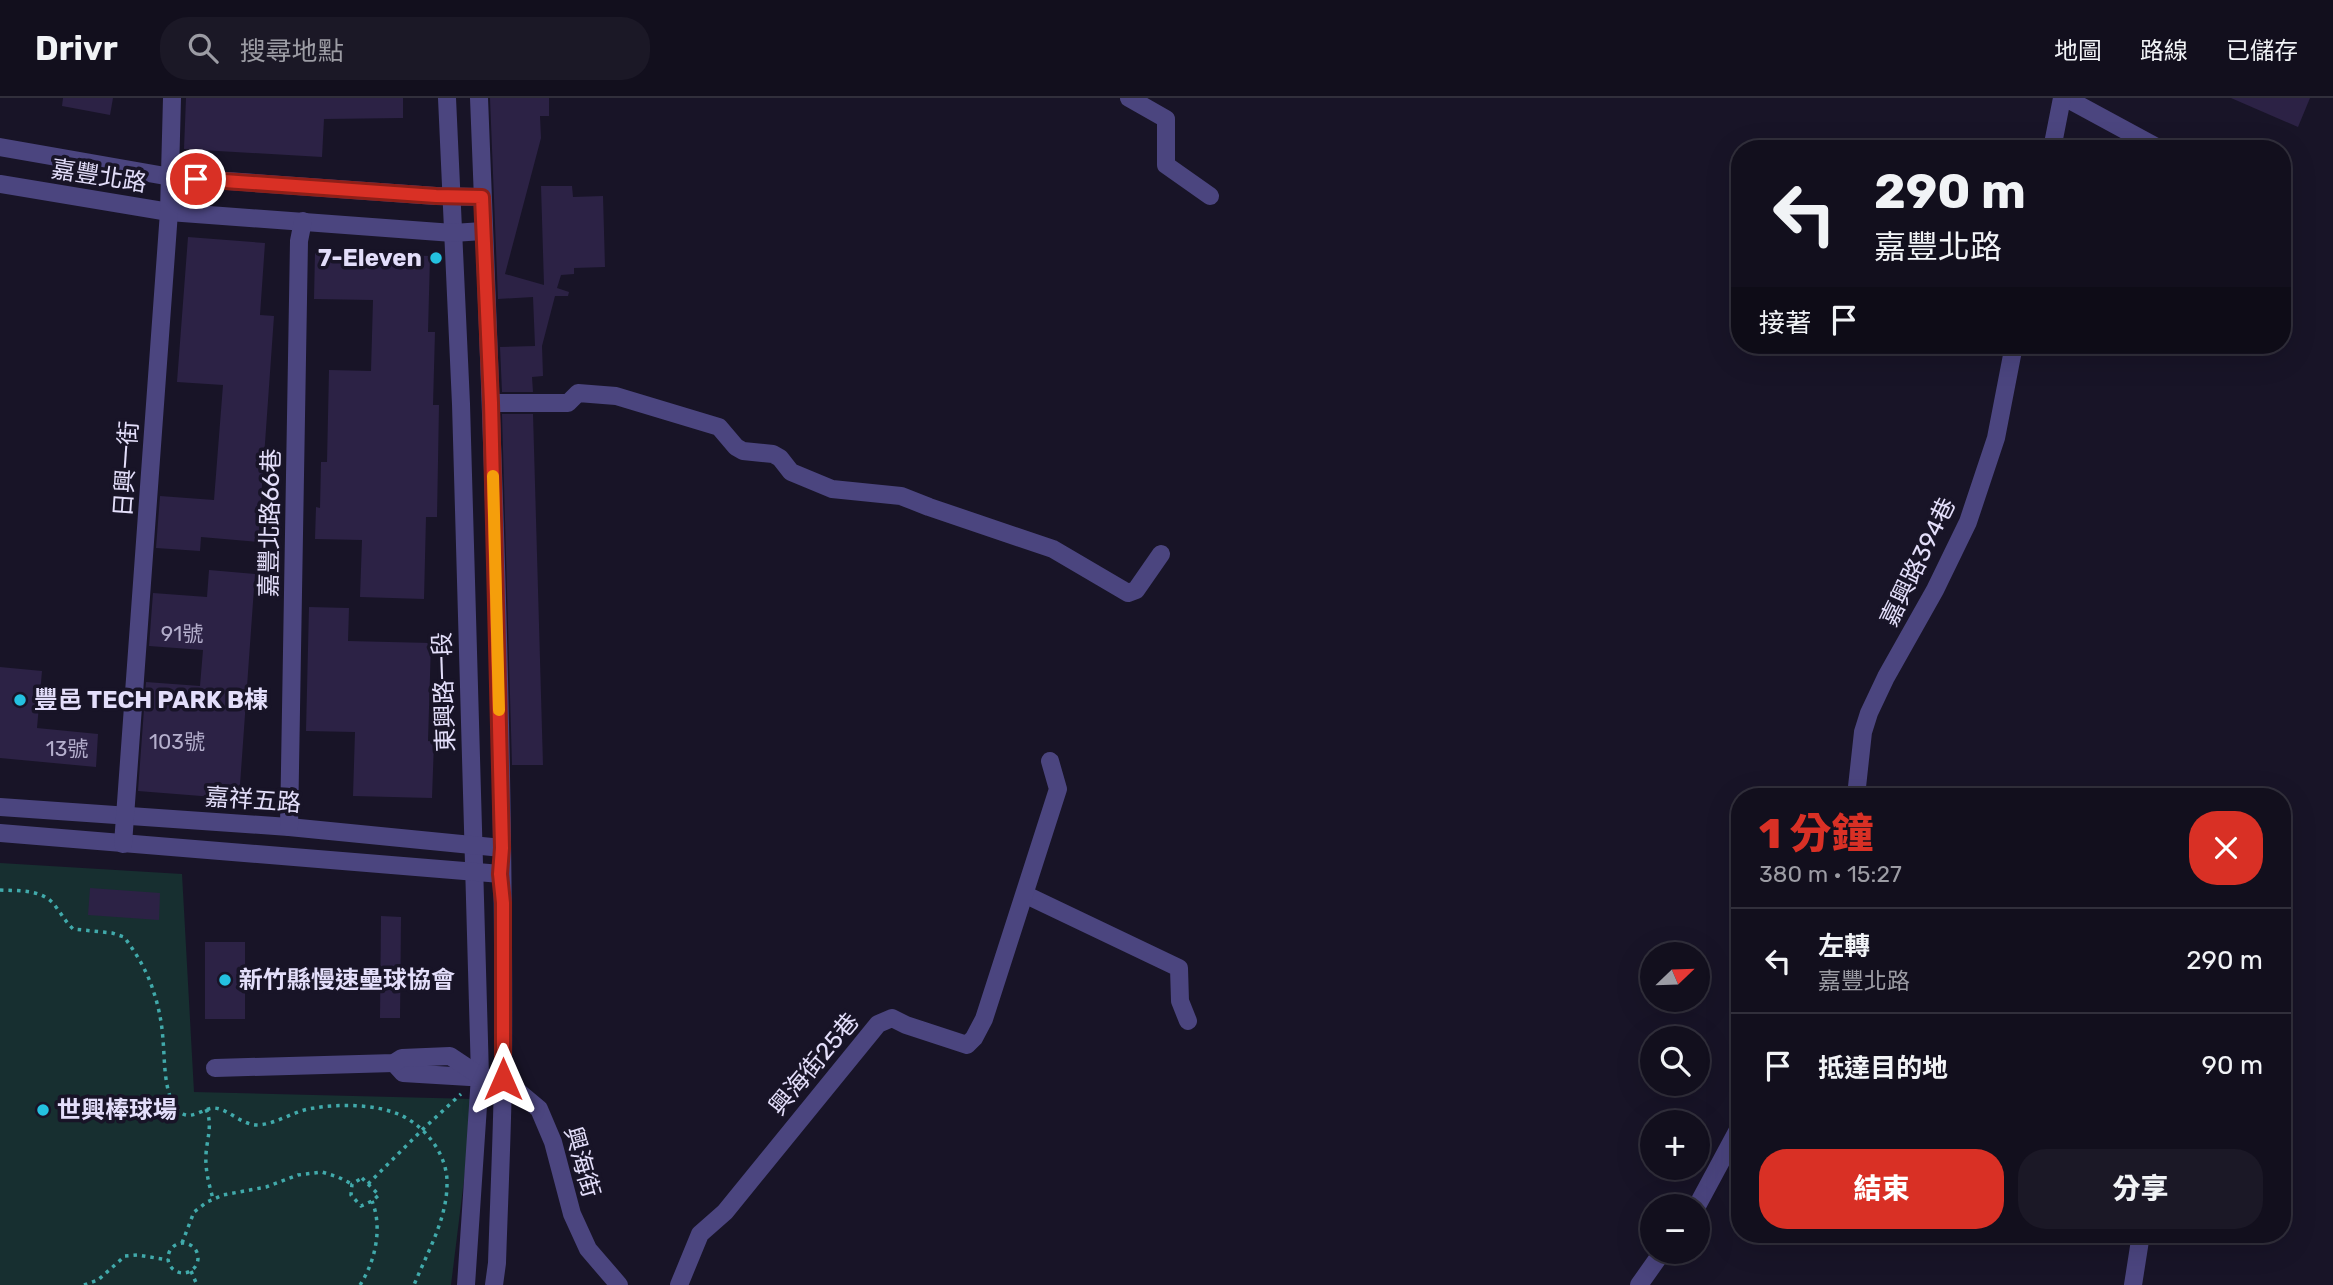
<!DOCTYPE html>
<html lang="zh-TW">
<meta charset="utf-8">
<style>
body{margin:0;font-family:Rubik,"Noto Sans TC",sans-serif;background:#1b1826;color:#f1f3f6;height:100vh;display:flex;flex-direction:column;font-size:26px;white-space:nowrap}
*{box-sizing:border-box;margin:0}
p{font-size:23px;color:#9c9ca4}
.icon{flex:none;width:38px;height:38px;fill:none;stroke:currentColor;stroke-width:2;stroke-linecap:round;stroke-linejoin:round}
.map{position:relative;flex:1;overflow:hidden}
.sheet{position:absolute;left:1731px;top:690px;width:560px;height:455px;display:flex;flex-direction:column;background:#120f1d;border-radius:28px;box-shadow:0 7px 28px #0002,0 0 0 2px #312f3b}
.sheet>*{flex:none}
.guide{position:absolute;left:1731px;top:42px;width:560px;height:214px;border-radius:28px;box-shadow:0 7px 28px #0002,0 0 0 2px #312f3b;background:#120f1d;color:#f1f3f6;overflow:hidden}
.needle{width:46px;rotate:67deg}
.controls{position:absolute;left:1640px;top:844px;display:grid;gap:14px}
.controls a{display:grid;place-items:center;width:70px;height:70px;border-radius:50%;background:#120f1d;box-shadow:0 7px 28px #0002,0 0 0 2px #312f3b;font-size:35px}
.pin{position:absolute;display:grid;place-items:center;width:60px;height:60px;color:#fff;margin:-30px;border:4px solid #fff;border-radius:50%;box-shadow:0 2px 7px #0007}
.me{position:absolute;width:77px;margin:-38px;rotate:0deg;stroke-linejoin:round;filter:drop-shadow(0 0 5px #0008)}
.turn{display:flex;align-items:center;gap:24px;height:147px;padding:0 28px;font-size:32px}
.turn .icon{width:91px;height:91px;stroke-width:2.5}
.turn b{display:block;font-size:49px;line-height:60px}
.then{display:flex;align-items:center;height:66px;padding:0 28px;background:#0003;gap:14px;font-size:26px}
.round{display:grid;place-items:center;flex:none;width:74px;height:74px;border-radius:28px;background:#1b1826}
.summary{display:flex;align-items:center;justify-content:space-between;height:119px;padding:0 28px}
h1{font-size:42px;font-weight:800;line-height:52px;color:#d93025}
.button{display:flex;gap:14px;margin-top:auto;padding:14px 28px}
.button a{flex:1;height:80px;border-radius:28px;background:#d93025;color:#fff;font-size:28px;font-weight:800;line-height:80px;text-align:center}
.button a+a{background:#1b1826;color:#f1f3f6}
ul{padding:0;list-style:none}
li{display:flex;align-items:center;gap:21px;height:105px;padding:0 28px;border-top:2px solid #312f3b}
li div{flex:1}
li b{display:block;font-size:26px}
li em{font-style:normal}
header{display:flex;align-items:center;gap:42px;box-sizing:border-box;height:98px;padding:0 35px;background:#120f1d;border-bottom:2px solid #312f3b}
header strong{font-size:33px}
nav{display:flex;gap:38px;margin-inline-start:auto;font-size:24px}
.search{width:490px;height:63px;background:#1b1826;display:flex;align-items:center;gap:18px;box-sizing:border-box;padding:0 24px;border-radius:28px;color:#9c9ca4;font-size:26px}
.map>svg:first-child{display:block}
</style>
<header>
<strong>Drivr</strong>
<div class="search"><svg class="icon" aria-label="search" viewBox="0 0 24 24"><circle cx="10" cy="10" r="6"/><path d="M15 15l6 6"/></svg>搜尋地點</div>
<nav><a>地圖</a><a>路線</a><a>已儲存</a></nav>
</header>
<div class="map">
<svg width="2333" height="1187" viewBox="0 0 2333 1187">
<rect width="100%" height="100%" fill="#181427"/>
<!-- green -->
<path fill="#172f30" d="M0,765l182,11 12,218 280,7 -23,186h-451z"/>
<!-- building -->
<g fill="#2c2245">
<path d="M63,0h50l-3,17 -48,-9z"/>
<path d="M186,0h217v20l-79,1 -2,38 -138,-8z"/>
<path d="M490,0h59v18h-9l1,22 -36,136 39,11 -3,-99h31l1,11 30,-1 2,71 -31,1v6l-13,1 -4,13 12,4 -1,4h-13l-13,50 1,30 -11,1 1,15h-31l-2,-45 35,-1 -2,-49 -35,2z"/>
<path d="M2231,0h79l-12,29z"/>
<path d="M188,139l77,6 -5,72 14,1 -16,226 -57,-5 -1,14 -44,-3 4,-52 54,4 9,-115 -46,-3z"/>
<path d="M315,155l115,3 -2,76h7l-2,73h6l-2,112h-11l-2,82 -64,-2 2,-57 -47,-1 1,-32 4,1 1,-46h6l2,-92 42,1 2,-71 -59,-1z"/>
<path d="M502,316h31l10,351h-31z"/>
<path d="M209,472l46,4 -16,225 -101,-8 8,-109 54,4 3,-36 -54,-4 4,-53 54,4z"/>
<path d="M309,509l40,1 -1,33 83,2 -3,98 6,1 -2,56 -79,-2 2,-64 -49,-1z"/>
<path d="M0,569l42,4 -5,57 61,6 -2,33 -96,-9z"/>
<path d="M90,790l70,5 -1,27 -71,-5z"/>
<path d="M381,818l20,1 -1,101h-20z"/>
<rect x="205" y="844" width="40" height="77"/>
</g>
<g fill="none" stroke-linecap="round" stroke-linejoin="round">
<!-- path -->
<g stroke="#41aaab" stroke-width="3.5" stroke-dasharray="3.5 5" stroke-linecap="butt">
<path d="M0,792c20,1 44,-1 56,17 6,8 10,15 17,22l39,4 12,4c13,17 24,36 30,56 5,15 8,31 9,47 2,19 0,64 20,74 10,5 21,-6 31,-6 15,1 27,17 44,17 19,-1 37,-15 56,-17 25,-4 60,-4 84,6 27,11 50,41 49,70 0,35 -20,69 -33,101"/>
<path d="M206,1011c7,16 1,29 0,45 -1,16 3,30 7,45"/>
<path d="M362,1080l17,17 -7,6 -11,5 -10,-11 1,-11z"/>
<path d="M368,1086l54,-54 39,-36"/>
<circle cx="183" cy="1160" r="15"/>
<path d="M182,1145l12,-31 13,-10 16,-7 43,-8 32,-12 24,-3 16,5 14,7"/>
<path d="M191,1173l6,14"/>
<path d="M84,1187l14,-5 27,-24 13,-1 30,5"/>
<path d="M360,1187c15,-23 23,-57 12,-84"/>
</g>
<!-- minor -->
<g stroke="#4b457f" stroke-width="18">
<path d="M447,0l14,306 19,672 -14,209"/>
<path d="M479,0c13,326 26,652 24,978 -1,62 -4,125 -6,187l-3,22"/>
<path d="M1129,0l37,21v46l44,31"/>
<path d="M2066,0l94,51"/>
<path d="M0,49l171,30 265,19 46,1"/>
<path d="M2052,51l10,-51"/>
<path d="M0,86l169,28 284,21 30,-2"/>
<path d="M491,305h77l10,-10 38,3 103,31 17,20 7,4 30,3 7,4 11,14 41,17 69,7 28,11 124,42 75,44 8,-3 25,-36"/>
<path d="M1856,698l7,-64 6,-19 17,-36 49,-87 33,-68 28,-84 18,-93"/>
<path d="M0,709l289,20 213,21"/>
<path d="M289,729l10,-586 4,-20"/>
<path d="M0,735l501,41"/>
<path d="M123,746l46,-632 3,-114"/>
<path d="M1026,797l153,73 1,33 8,20"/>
<path d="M394,965l9,10 100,6 36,30 14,33 19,72 16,35 31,36"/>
<path d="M215,970l179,-5 8,-5 48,-2 30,20"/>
<path d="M1697,1108l43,-80"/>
<path d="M679,1187l21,-51 25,-22 153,-188 14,-6 14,7 61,20 7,-7 10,-19 74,-230 -8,-28"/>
<path d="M1639,1187l24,-34"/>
<path d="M2133,1187l8,-51"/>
</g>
</g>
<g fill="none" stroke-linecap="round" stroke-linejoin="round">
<!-- route casing -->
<g stroke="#8d1f18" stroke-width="18">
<path id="route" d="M196,81l240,17 46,1 9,206 11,445 -2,26 3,29v176"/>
</g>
<!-- route -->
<use href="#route" stroke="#d93025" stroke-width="12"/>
<!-- slow -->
<path stroke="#f59e0b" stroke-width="12" d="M493,378l6,234"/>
</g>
<!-- markers -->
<g fill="#24c1e0" stroke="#181427" stroke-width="2.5">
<circle cx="436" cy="160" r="7"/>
<circle cx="20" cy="602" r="7"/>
<circle cx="225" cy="882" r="7"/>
<circle cx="43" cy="1012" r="7"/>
</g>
<g text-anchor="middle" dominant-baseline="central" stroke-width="7" stroke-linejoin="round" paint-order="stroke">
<!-- number labels -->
<g font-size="21" fill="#b5afcd">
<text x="182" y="535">91號</text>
<text x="177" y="643">103號</text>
<text x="67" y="650">13號</text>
</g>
<!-- street labels -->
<g font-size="24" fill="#e3defa" stroke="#181427">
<text transform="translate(99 78) rotate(9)">嘉豐北路</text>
<text transform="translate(126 371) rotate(-86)">日興一街</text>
<text transform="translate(270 425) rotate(-89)">嘉豐北路66巷</text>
<text transform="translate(1918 464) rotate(-64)">嘉興路394巷</text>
<text transform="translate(444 594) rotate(-92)">東興路一段</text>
<text transform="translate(253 702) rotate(4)">嘉祥五路</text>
<text transform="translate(814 966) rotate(-50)">興海街25巷</text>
<text transform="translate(582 1064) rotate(74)">興海街</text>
</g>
<!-- poi labels -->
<g font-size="24" font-weight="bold" fill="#e3defa" stroke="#181427" text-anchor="start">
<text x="422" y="160" text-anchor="end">7-Eleven</text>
<text x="34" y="602">豐邑 TECH PARK B棟</text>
<text x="239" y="882">新竹縣慢速壘球協會</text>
<text x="57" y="1012">世興棒球場</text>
</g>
</g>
</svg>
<div class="controls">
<a><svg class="needle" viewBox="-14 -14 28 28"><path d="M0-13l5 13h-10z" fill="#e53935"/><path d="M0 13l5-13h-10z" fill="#9c9ca4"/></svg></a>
<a><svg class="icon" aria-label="search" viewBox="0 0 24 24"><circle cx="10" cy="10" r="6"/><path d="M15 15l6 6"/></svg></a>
<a>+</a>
<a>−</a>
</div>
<div class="pin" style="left:196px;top:81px;background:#d93025"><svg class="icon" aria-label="arrive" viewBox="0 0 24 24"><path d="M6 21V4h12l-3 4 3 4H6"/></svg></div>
<svg class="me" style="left:503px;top:981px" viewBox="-20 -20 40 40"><path d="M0-17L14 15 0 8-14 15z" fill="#d93025" stroke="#fff" stroke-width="4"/></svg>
<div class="guide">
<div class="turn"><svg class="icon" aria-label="left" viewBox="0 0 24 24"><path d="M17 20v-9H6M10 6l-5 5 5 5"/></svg><div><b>290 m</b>嘉豐北路</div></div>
<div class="then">接著<svg class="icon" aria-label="arrive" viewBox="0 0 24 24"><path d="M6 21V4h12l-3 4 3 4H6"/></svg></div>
</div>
<section class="sheet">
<div class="summary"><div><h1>1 分鐘</h1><p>380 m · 15:27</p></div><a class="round" style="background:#d93025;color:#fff"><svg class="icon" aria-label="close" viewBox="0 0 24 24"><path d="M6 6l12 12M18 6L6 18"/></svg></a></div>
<ul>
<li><svg class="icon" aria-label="left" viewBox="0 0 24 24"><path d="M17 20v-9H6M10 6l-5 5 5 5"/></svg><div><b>左轉</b><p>嘉豐北路</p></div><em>290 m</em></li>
<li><svg class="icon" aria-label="arrive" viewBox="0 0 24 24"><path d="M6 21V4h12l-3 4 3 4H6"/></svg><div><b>抵達目的地</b></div><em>90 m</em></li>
</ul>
<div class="button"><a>結束</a><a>分享</a></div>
</section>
</div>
